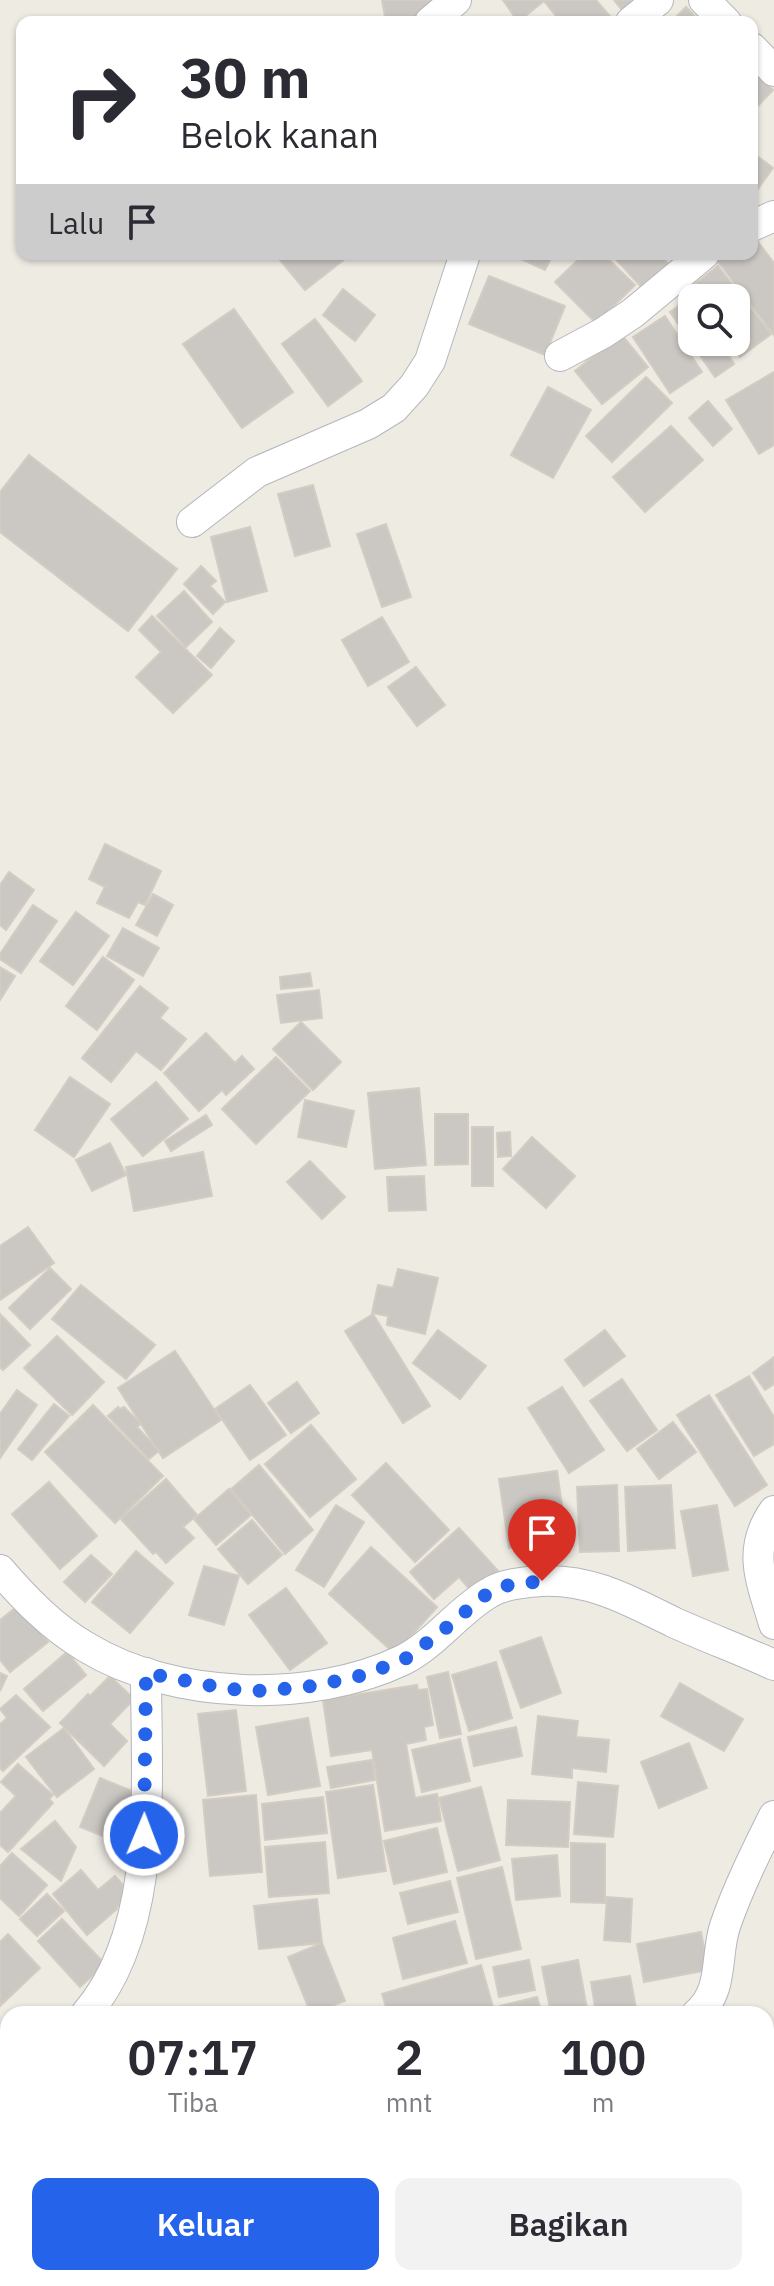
<!DOCTYPE html>
<html lang="id">
<style>
body{margin:0;font-family:"IBM Plex Sans",sans-serif;background:#f2f2f3;color:#2b2b33;height:100vh;display:flex;flex-direction:column;font-size:30px;white-space:nowrap}
*{box-sizing:border-box;margin:0}
p{font-size:26px;color:#7c7c81}
.icon{flex:none;width:44px;height:44px;fill:none;stroke:currentColor;stroke-width:2;stroke-linecap:round;stroke-linejoin:round}
.map{position:relative;flex:1;overflow:hidden}
.panel{position:absolute;left:0px;top:2006px;width:774px;height:280px;display:flex;flex-direction:column;background:#fff;border-radius:24px 24px 0 0;box-shadow:0 2px 6px #0004}
.panel>*{flex:none}
.guide{position:absolute;left:16px;top:16px;width:742px;height:244px;border-radius:16px;box-shadow:0 2px 6px #0004;background:#fff;color:#2b2b33;overflow:hidden}
.buttons{position:absolute;left:678px;top:284px;display:grid;gap:16px}
.buttons a{display:grid;place-items:center;width:72px;height:72px;border-radius:16px;background:#fff;box-shadow:0 2px 6px #0004;font-size:40px}
.pin{position:absolute;display:grid;place-items:center;width:68px;height:68px;color:#fff;margin:-82px -34px;border-radius:50% 50% 50% 0;rotate:-45deg;box-shadow:0 0 8px #0007}
.pin .icon{rotate:45deg}
.me{position:absolute;width:88px;margin:-44px;rotate:1deg;stroke-linejoin:round;filter:drop-shadow(0 0 6px #0008)}
.turn{display:flex;align-items:center;gap:28px;height:168px;padding:0 32px;font-size:36px}
.turn .icon{width:104px;height:104px;stroke-width:2.5}
.turn b{display:block;font-size:56px;line-height:68px}
.then{display:flex;align-items:center;height:76px;padding:0 32px;background:#0003;gap:16px;font-size:30px}
.eta{display:flex;justify-content:space-evenly;align-items:center;height:136px;text-align:center}
.eta b{font-size:48px;font-weight:600;line-height:56px}
.cta{display:flex;gap:16px;margin-top:auto;padding:16px 32px}
.cta a{flex:1;height:92px;border-radius:16px;background:#2563eb;color:#fff;font-size:32px;font-weight:600;line-height:92px;text-align:center}
.cta a+a{background:#f2f2f3;color:#2b2b33}
.map>svg:first-child{display:block}
</style>
<div class="map">
<svg width="774" height="2286" viewBox="0 0 774 2286">
<rect width="100%" height="100%" fill="#eeebe3"/>
<!-- building -->
<g fill="#cbc7c3" stroke="#d3ccc2" stroke-width="2">
<path d="M382,0h64l-27,22h-33z"/>
<path d="M503,0h93l19,22h-54l-17,-21 -26,21z"/>
<path d="M614,0h22l-14,10z"/>
<path d="M686,7l14,15h-29z"/>
<path d="M752,71l21,19 -21,22z"/>
<path d="M752,152l21,16 -21,29z"/>
<path d="M752,234l22,29v72l-58,-76 6,-5h30z"/>
<path d="M275,254h68l3,4 -41,32z"/>
<path d="M510,254h43l-8,16z"/>
<path d="M584,254h19l32,31 -39,38 -41,-41z"/>
<path d="M611,254h48l12,13 -26,24z"/>
<path d="M718,266l53,68 -31,23 -12,-15h8v-44h-43l-6,-8z"/>
<path d="M489,276l76,30 -20,49 -76,-31z"/>
<path d="M343,289l32,26 -20,26 -32,-26z"/>
<path d="M690,298l2,3v41h28l14,22 -19,13 -45,-65z"/>
<path d="M234,309l59,83 -51,36 -59,-84z"/>
<path d="M665,316l37,56 -32,21 -37,-56z"/>
<path d="M315,319l47,62 -34,25 -46,-62z"/>
<path d="M621,334l27,33 -46,37 -27,-33z"/>
<path d="M774,372v73l-15,9 -33,-54z"/>
<path d="M646,377l26,26 -60,59 -26,-26z"/>
<path d="M548,387l43,23 -38,68 -42,-23z"/>
<path d="M708,401l24,28 -19,17 -24,-28z"/>
<path d="M671,426l32,34 -58,52 -32,-35z"/>
<path d="M29,455l148,114 -49,62 -128,-99v-40z"/>
<path d="M313,485l17,61 -35,10 -17,-62z"/>
<path d="M386,524l25,73 -29,10 -25,-73z"/>
<path d="M250,527l17,64 -40,11 -16,-65z"/>
<path d="M201,566l15,15 -6,5 15,16 -12,12 -29,-30z"/>
<path d="M184,591l28,31 -26,25 -29,-31z"/>
<path d="M152,616l60,59 -39,38 -37,-36 25,-25 -22,-22z"/>
<path d="M382,617l27,45 -41,24 -26,-46z"/>
<path d="M220,628l14,13 -23,27 -14,-12z"/>
<path d="M416,667l29,38 -28,21 -29,-39z"/>
<path d="M105,844l56,27 -16,34 -7,-3 -9,16 -32,-15 8,-16 -16,-8z"/>
<path d="M9,872l25,18 -28,40 -6,-5v-40z"/>
<path d="M153,894l20,11 -16,31 -21,-11z"/>
<path d="M33,905l24,16 -36,52 -21,-14v-5z"/>
<path d="M76,912l33,24 -36,49 -33,-24z"/>
<path d="M123,928l36,20 -16,28 -36,-20z"/>
<path d="M103,957l31,23 -37,50 -31,-24z"/>
<path d="M0,967l15,9 -15,24z"/>
<path d="M310,973l2,13 -31,3 -1,-12z"/>
<path d="M140,986l28,22 -8,10 26,21 -25,31 -25,-19 -25,31 -29,-24z"/>
<path d="M319,990l3,28 -41,5 -4,-28z"/>
<path d="M301,1022l40,40 -28,28 -40,-41z"/>
<path d="M206,1033l29,30 7,-7 12,13 -28,26 -4,-5 -23,21 -35,-38z"/>
<path d="M276,1057l34,34 -54,53 -34,-35z"/>
<path d="M70,1077l40,27 -36,53 -39,-27z"/>
<path d="M156,1082l32,37 -45,37 -32,-37z"/>
<path d="M419,1088l7,77 -51,4 -7,-76z"/>
<path d="M305,1100l49,11 -8,36 -48,-10z"/>
<path d="M435,1114h33v50l-33,1z"/>
<path d="M206,1115l6,10 -41,26 -6,-10z"/>
<rect x="472" y="1127" width="21" height="59"/>
<path d="M510,1132l1,24 -13,1 -1,-24z"/>
<path d="M532,1137l43,39 -29,32 -43,-39z"/>
<path d="M110,1143l16,32 -34,16 -16,-31z"/>
<path d="M203,1152l9,44 -78,15 -8,-44z"/>
<path d="M310,1161l35,36 -23,22 -35,-37z"/>
<path d="M424,1176l2,34 -37,1 -2,-34z"/>
<path d="M28,1227l26,36 -54,37v-54z"/>
<path d="M50,1268l21,21 -41,40 -21,-21z"/>
<path d="M398,1269l40,9 -13,56 -38,-9 1,-9 -16,-3 6,-28 15,3z"/>
<path d="M81,1285l74,60 -29,34 -74,-60z"/>
<path d="M0,1314l30,31 -27,25 -3,-3z"/>
<path d="M373,1314l57,92 -27,17 -58,-92z"/>
<path d="M438,1330l48,36 -26,33 -47,-36z"/>
<path d="M605,1330l20,26 -41,30 -19,-26z"/>
<path d="M57,1336l47,46 -32,33 -48,-47z"/>
<path d="M175,1351l46,69 -58,38 -45,-70z"/>
<path d="M774,1357v27l-9,6 -12,-17z"/>
<path d="M749,1376l25,41v27l-20,12 -38,-61z"/>
<path d="M622,1379l35,51 -30,21 -37,-50z"/>
<path d="M297,1382l22,31 -28,20 -23,-30z"/>
<path d="M250,1385l36,50 -36,25 -35,-51z"/>
<path d="M562,1387l42,63 -35,23 -41,-65z"/>
<path d="M17,1390l20,15 -37,53v-44z"/>
<path d="M709,1395l58,90 -32,21 -58,-91z"/>
<path d="M54,1404l15,12 -37,44 -14,-11z"/>
<path d="M93,1405l70,71 -48,47 -70,-71z"/>
<path d="M118,1407l2,2 4,-2 17,17 -4,3 22,24 -10,8 -41,-43z"/>
<path d="M673,1422l23,30 -37,27 -22,-30z"/>
<path d="M311,1425l45,54 -46,38 -45,-53z"/>
<path d="M386,1463l63,67 -34,32 -63,-67z"/>
<path d="M259,1465l54,65 -28,24 -54,-65z"/>
<path d="M557,1471l10,70 -58,7 -10,-69z"/>
<path d="M166,1479l31,36 -14,12 11,11 -28,25 -10,-11 -3,2 -32,-35z"/>
<path d="M49,1482l48,54 -37,33 -48,-55z"/>
<path d="M617,1485l2,66 -39,1 -3,-65z"/>
<path d="M671,1485l4,63 -47,3 -3,-64z"/>
<path d="M229,1489l22,26 -35,30 -22,-26z"/>
<path d="M336,1505l28,17 -40,65 -28,-17z"/>
<path d="M717,1505l11,65 -35,6 -12,-65z"/>
<path d="M252,1520l30,35 -34,29 -30,-35z"/>
<path d="M459,1528l40,44 -25,22 -15,-17 -25,22 -24,-27z"/>
<path d="M371,1547l66,60 -42,47 -66,-60z"/>
<path d="M136,1551l37,32 -43,50 -38,-31z"/>
<path d="M91,1555l21,19 -27,28 -21,-20z"/>
<path d="M204,1566l35,10 -15,49 -35,-10z"/>
<path d="M286,1588l41,55 -37,27 -41,-55z"/>
<path d="M19,1605l29,37 -38,30 -10,-12v-40z"/>
<path d="M541,1637l20,56 -40,15 -21,-57z"/>
<path d="M67,1652l19,23 -43,36 -19,-22z"/>
<path d="M496,1662l16,56 -43,13 -17,-56z"/>
<path d="M448,1672l13,62 -21,4 -13,-61z"/>
<path d="M0,1673l7,3 -7,15z"/>
<path d="M110,1676l24,23 -24,25 17,17 -23,25 -44,-43 28,-29 2,2z"/>
<path d="M680,1683l63,36 -19,32 -63,-35z"/>
<path d="M417,1685l1,5 9,-1 6,36 -9,2 2,13 -20,4 9,54 22,-4 4,27 -56,10 -13,-81 -41,6 -8,-56z"/>
<path d="M16,1695l34,32 -47,44 -3,-3v-44l7,-6 -7,-9z"/>
<path d="M236,1710l10,81 -38,5 -10,-82z"/>
<path d="M538,1716l40,5 -2,16 33,3 -3,32 -34,-4v10l-40,-4z"/>
<path d="M308,1718l12,68 -52,9 -12,-68z"/>
<path d="M516,1727l6,29 -48,10 -6,-29z"/>
<path d="M64,1728l30,41 -37,28 -31,-40z"/>
<path d="M460,1739l10,42 -48,11 -10,-42z"/>
<path d="M689,1743l18,45 -48,20 -18,-46z"/>
<path d="M372,1760l3,20 -44,8 -4,-21z"/>
<path d="M18,1764l35,31 -4,4 4,4 -45,49 -8,-7v-32l16,-17 -15,-14z"/>
<path d="M100,1778l44,18 -21,48 -43,-17z"/>
<path d="M578,1782l40,4 -5,51 -39,-3z"/>
<path d="M373,1785l13,86 -48,7 -12,-86z"/>
<path d="M481,1787l19,73 -42,11 -19,-73z"/>
<path d="M256,1795l6,77 -52,4 -7,-76z"/>
<path d="M323,1797l4,36 -62,7 -3,-36z"/>
<path d="M508,1800l62,2 -2,45 -62,-2z"/>
<path d="M55,1821l21,26 -15,34 -40,-32z"/>
<path d="M437,1828l10,44 -53,12 -10,-43z"/>
<path d="M325,1842l4,51 -60,4 -4,-50z"/>
<path d="M571,1843l34,1v59l-34,-1z"/>
<path d="M12,1853l35,32 -28,31 -19,-18v-32z"/>
<path d="M557,1855l3,41 -44,4 -4,-41z"/>
<path d="M502,1867l19,82 -45,10 -19,-81z"/>
<path d="M81,1870l17,20 17,-14 16,18 -15,14 1,1 -30,26 -34,-41z"/>
<path d="M450,1881l8,31 -50,12 -8,-31z"/>
<path d="M47,1894l17,17 -27,25 -17,-17z"/>
<path d="M607,1897l25,2 -2,43 -26,-2z"/>
<path d="M317,1899l5,44 -63,6 -5,-43z"/>
<path d="M62,1919l43,45 -25,23 -42,-46z"/>
<path d="M455,1921l12,42 -64,16 -10,-41z"/>
<path d="M701,1932l7,38 -64,12 -7,-38z"/>
<path d="M8,1934l32,34 -40,38v-64z"/>
<path d="M322,1943l23,58 -34,13 -23,-57z"/>
<path d="M529,1960l6,30 -36,7 -6,-30z"/>
<path d="M578,1960l10,54h-37l-9,-47z"/>
<path d="M481,1965l14,49h-107l-6,-20z"/>
<path d="M630,1976l7,38h-41l-5,-32z"/>
<path d="M537,1997l5,17h-40l-2,-8z"/>
<path d="M488,2278h45l-19,8h-23z"/>
</g>
<g fill="none" stroke-linecap="round" stroke-linejoin="round">
<!-- minor casing -->
<g stroke="#b4b7bb" stroke-width="32">
<g id="minor">
<path d="M704,0l22,22"/>
<path d="M430,22l26,-22"/>
<path d="M631,22l27,-22"/>
<path d="M752,48l22,23"/>
<path d="M752,226l22,-10"/>
<path d="M560,356l43,-23 30,-20 71,-59"/>
<path d="M192,522l65,-50 111,-48 26,-16 20,-22 16,-25 35,-107"/>
<path d="M774,1511c-28,40 -12,71 0,113"/>
<path d="M0,1570c25,29 52,57 86,77 87,53 225,57 317,13 32,-16 55,-49 86,-67 14,-9 36,-11 53,-12 50,-2 88,20 131,41 33,15 68,28 101,43"/>
<path d="M86,2014c74,-86 60,-234 60,-341"/>
<path d="M697,2014c27,-23 18,-57 28,-88 13,-38 31,-74 49,-110"/>
<path d="M0,2091l8,-4"/>
<path d="M481,2278l3,8"/>
</g>
</g>
<!-- minor -->
<use href="#minor" stroke="#fff" stroke-width="30"/>
</g>
<g fill="none" stroke-linecap="round" stroke-linejoin="round">
<!-- route -->
<path stroke="#2563eb" stroke-width="14" stroke-dasharray="0 25.2" d="M144,1835l2,-162 82,16 35,2 50,-5 51,-11 41,-16 35,-26 49,-41 14,-6 39,-5"/>
</g>
</svg>
<div class="buttons">
<a><svg class="icon" aria-label="search" viewBox="0 0 24 24"><circle cx="10" cy="10" r="6"/><path d="M15 15l6 6"/></svg></a>
</div>
<div class="pin" style="left:542px;top:1581px;background:#d93025"><svg class="icon" aria-label="arrive" viewBox="0 0 24 24"><path d="M6 21V4h12l-3 4 3 4H6"/></svg></div>
<svg class="me" style="left:144px;top:1835px" viewBox="-20 -20 40 40"><circle r="17" fill="#2563eb" stroke="#fff" stroke-width="3"/><path d="M0-11L8 9 0 5-8 9z" fill="#fff"/></svg>
<div class="guide">
<div class="turn"><svg class="icon" aria-label="right" viewBox="0 0 24 24"><path d="M7 20v-9h11M14 6l5 5-5 5"/></svg><div><b>30 m</b>Belok kanan</div></div>
<div class="then">Lalu<svg class="icon" aria-label="arrive" viewBox="0 0 24 24"><path d="M6 21V4h12l-3 4 3 4H6"/></svg></div>
</div>
<section class="panel">
<div class="eta">
<div><b>07:17</b><p>Tiba</p></div>
<div><b>2</b><p>mnt</p></div>
<div><b>100</b><p>m</p></div>
</div>
<div class="cta"><a>Keluar</a><a>Bagikan</a></div>
</section>
</div>
